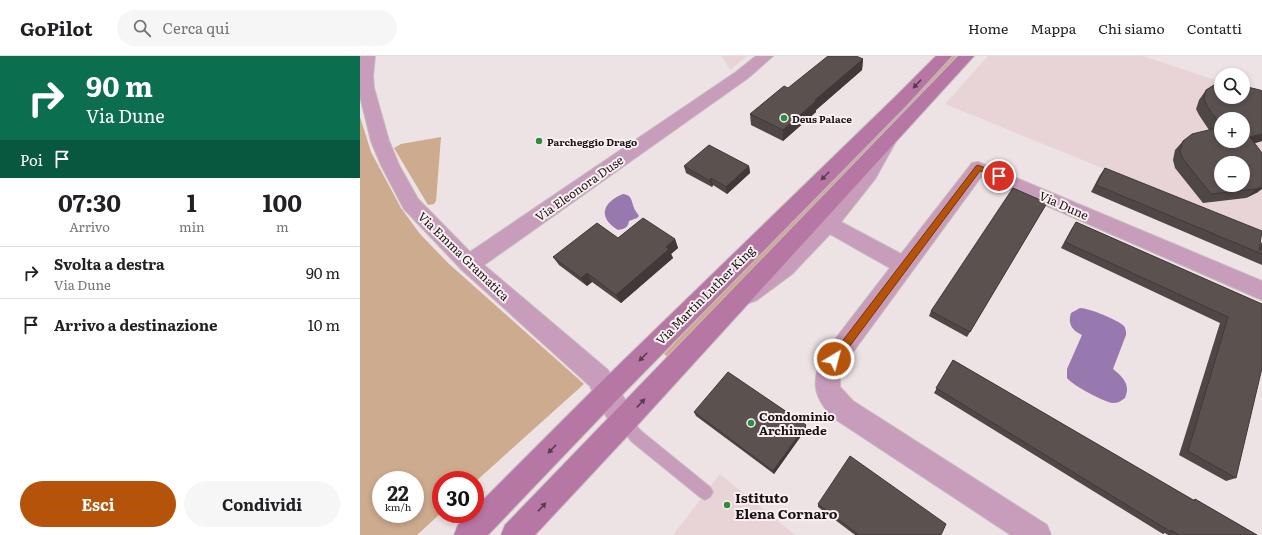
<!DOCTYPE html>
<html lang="it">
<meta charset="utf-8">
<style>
body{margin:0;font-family:Literata,serif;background:#f6f6f6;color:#202124;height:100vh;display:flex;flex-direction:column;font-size:15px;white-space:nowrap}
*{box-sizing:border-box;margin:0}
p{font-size:13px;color:#757577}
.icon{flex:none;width:22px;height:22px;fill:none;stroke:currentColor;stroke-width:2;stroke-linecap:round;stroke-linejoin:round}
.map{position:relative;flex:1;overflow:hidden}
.details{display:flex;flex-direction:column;background:#fff;width:360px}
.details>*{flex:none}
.top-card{background:#0b6e4f;color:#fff;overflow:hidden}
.fabs{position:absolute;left:854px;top:12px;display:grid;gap:8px}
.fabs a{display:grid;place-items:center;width:36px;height:36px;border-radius:50%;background:#fff;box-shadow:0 2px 6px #0003;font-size:20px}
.speed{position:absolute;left:12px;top:415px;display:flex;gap:8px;font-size:20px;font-weight:700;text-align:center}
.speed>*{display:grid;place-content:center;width:52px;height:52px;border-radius:50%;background:#fff;box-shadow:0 2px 6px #0003;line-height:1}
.speed small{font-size:10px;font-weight:400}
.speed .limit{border:6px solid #d22;background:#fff;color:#111}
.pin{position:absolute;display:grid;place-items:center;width:34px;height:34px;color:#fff;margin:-17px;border:2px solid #fff;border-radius:50%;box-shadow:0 1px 4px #0007}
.me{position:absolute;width:44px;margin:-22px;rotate:37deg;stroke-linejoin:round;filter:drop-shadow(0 0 3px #0008)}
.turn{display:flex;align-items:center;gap:14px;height:84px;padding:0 20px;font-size:18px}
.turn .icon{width:52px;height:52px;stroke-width:2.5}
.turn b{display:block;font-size:28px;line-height:34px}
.then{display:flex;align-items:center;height:38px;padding:0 20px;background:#0003;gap:8px;font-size:15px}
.eta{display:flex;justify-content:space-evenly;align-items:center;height:68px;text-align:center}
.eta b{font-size:24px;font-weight:700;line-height:28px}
.action{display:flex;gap:8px;margin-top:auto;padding:8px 20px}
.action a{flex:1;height:46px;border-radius:24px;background:#b45309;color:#fff;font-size:16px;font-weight:700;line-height:46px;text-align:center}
.action a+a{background:#f6f6f6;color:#202124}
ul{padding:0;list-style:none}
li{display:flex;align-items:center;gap:12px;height:52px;padding:0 20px;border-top:1px solid #e0e0e0}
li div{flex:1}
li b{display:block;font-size:15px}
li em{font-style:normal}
header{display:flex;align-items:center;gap:24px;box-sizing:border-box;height:56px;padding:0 20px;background:#fff;border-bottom:1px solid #e0e0e0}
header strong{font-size:19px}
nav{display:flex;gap:22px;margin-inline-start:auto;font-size:14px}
.search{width:280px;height:36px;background:#f6f6f6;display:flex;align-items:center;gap:10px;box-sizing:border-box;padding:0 14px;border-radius:22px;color:#757577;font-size:15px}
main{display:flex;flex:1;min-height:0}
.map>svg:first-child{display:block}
</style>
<header>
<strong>GoPilot</strong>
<div class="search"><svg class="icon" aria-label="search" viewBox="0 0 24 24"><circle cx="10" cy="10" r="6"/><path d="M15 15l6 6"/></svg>Cerca qui</div>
<nav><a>Home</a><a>Mappa</a><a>Chi siamo</a><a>Contatti</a></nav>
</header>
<main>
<section class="details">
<div class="top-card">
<div class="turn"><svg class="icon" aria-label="right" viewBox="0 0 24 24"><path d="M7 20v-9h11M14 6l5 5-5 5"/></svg><div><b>90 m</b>Via Dune</div></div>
<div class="then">Poi<svg class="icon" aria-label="arrive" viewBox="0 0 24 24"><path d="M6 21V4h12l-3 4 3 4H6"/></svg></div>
</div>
<div class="eta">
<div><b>07:30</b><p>Arrivo</p></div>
<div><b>1</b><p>min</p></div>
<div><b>100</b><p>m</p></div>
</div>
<ul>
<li><svg class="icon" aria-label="right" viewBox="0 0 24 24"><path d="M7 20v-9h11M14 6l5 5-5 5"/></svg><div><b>Svolta a destra</b><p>Via Dune</p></div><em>90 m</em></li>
<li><svg class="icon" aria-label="arrive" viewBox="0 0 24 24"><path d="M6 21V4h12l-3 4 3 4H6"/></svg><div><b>Arrivo a destinazione</b></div><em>10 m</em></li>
</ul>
<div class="action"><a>Esci</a><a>Condividi</a></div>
</section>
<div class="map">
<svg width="902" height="479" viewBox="0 0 902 479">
<rect width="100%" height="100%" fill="#ede2e4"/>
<!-- built -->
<g fill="#e8d4d7" fill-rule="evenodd">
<path d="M362,0h25l-17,14z"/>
<path d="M628,0h155l78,26v15l41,-1v137l-317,-129zM861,63h22v22h-22zM861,107h22v22h-22z"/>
<path d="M360,418l75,61h-122z"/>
</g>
<!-- green -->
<g fill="#cdab8e" fill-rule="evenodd">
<path d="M590,0h7l-288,302 -5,-4z"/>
<path d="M0,61l11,35 30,56 19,26 28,29 136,121 -109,98v-2h-34v33l-24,22h-57zM21,424h34v34h-34z"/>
<path d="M81,81l-5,64 -2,3 -6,1 -34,-57 7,-4z"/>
</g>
<!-- water -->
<g fill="#9779b0">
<path d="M263,138c10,1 8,8 12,16 1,2 3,4 4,6l-2,2 -8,3c-1,7 -5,8 -11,9 -21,-13 -15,-28 5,-36z"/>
<path d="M720,252c9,0 38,12 44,18 2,3 2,6 2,9l-13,34c10,8 18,16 12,29 -4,3 -7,5 -12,5 -9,-1 -41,-18 -46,-25v-9l15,-34c-9,-4 -15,-11 -11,-22z"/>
</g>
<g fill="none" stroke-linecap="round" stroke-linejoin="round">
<!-- lane casing -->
<g stroke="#c7bdbf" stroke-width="2">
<path id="lane" d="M264,358l5,2 12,15 69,56 3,5 -3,5 -5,3 -5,-3 -69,-56 -14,-20 2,-5z"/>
</g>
<!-- street casing -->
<g stroke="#c7bdbf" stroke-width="2">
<g id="street">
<path d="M0,0h15l-2,20 1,12 15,53 10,24 19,34 52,53 266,-180 20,-16h17l-25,22 -264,187 124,105c8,18 21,33 29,51l-4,9 -9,4 -9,-4 -18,-28 -7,-16 -128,-116 -58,-61 -23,-44 -10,-24 -11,-45z"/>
<path d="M526,81l6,2 3,4 -20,36 -34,43 60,32 71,-91 6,-1 284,119v19l-281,-123 -139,190 -2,7v13l13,14 194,124 4,10h-40l-176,-116c-23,-22 -25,-40 -9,-68l64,-83 -60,-34 -38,40 -35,26 -8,3 -8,-3 -3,-6 3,-6 37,-26 43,-43 40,-50 19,-30z"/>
</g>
</g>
<!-- secondary casing -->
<g stroke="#c7bdbf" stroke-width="2">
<g id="secondary">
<path d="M576,0h16l-45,49 -292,297 -127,133h-34l4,-10 11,-11h6v-6l122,-122 298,-289z"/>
<path d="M598,0h16l-341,374 -98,105h-34l4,-10z"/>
</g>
</g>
<!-- lane -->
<use href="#lane" fill="#c89cbb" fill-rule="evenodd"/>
<!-- street -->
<use href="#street" fill="#c89cbb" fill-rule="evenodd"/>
<!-- secondary -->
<use href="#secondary" fill="#b777a5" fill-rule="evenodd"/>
</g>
<!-- wall -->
<g fill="#4e4745" fill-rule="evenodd">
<path d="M503,3l-1,11 -46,40v2l-33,29 -32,-16 -1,-11 38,-26z"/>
<path d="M846,34l56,1v50l-7,2 3,49 -12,6 -43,5 -28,-35 -2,-8 2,-10 8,-9 26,-11 -10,-15 -3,-6 3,-9zM861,63l22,22h-22z"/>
<path d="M324,110h65l1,7 -23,21 -14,-9 -1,2 -26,-14z"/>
<path d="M745,112l155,76 2,-2v23l-171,-73 9,-17z"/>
<path d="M687,147l-80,134 -38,-21 2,-5z"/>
<path d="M716,166l186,82 -26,174 -10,3 -47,-26 41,-132 -159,-75 11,-20z"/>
<path d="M258,182l57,1 3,9 -7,6 2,4 -52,45 -29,-21 -5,4 -28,-21 -6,-8z"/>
<path d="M593,304l240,140 2,-1 62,36h-89l-3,-2 -2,1 -229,-141z"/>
<path d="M334,356l112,17 -32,45 -78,-58z"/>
<path d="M458,448l123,31h-86l-37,-28z"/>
</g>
<!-- shaded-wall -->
<g fill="#403938">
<path d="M503,3l-1,11 -46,40v2l-33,29v-11l32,-30z"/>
<path d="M902,78v7l-20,6 8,-10z"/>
<path d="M389,110l1,7 -23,21 -1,-7z"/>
<path d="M351,122l2,7 -1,2 -2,-6z"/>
<path d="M902,130v3l-4,3 -12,6 10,-9z"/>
<path d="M315,183l3,9 -7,6 2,4 -52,45 -5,-8 50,-48z"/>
<path d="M227,217l5,9 -5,4 -6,-8z"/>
<path d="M446,369v4l-32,45 -1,-3z"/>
</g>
<!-- building -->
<g fill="#5b5250" stroke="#403938" fill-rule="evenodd">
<path d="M468,0h28l7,3 -48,41 1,1 -33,29 -33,-16 34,-28 4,2z"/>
<path d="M854,29h7v12h22v-11l17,4 2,1v43l-12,3 12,16v33l-6,3 -45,5 -28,-35 -3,-8 3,-10 9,-7 29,-7v14h22v-22h-22v7l-14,-20 -3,-7 2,-9zM861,107h22v22h-22z"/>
<path d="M349,89l40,21 -23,21 -15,-9 -1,3 -26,-15z"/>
<path d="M745,112l157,63 -3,20 3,-4v7l-166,-69z"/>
<path d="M653,132l34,15 -77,129 -39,-21z"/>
<path d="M283,162l32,21 -9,8 3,2 -53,46 -29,-22 -6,5 -28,-21 44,-34 21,15z"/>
<path d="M716,166l186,82v64l-26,110 -48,-27 40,-134 -163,-75z"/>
<path d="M593,304l242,141v-2l62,36h-78l-8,-5v2l-235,-144z"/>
<path d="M368,316l78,53 -33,46 -79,-59z"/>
<path d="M490,400l96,68 -5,11h-82l-41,-31z"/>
</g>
<!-- one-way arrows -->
<defs><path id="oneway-solid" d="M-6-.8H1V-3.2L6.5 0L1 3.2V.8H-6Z"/></defs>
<g fill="#583c4f">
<use href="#oneway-solid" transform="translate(557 28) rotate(133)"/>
<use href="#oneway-solid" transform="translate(465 120) rotate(135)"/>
<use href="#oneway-solid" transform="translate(283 301) rotate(135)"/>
<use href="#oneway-solid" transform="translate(281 347) rotate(-47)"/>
<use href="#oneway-solid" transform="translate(192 393) rotate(134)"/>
<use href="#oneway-solid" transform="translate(182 451) rotate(-47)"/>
</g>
<!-- route -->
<path fill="#b45309" stroke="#753606" d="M618,109l23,9 2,2 -4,3 -19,-8 -142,191 -4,1 -3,-1 -2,-3 2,-3 145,-190z"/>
<!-- markers -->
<g fill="#2c8d41" stroke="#fbf0f1" stroke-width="1.5">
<circle cx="424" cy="62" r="4"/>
<circle cx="179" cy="85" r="4"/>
<circle cx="391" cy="367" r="4"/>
<circle cx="367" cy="449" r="4"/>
</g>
<g text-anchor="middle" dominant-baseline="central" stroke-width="4" stroke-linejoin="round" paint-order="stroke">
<!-- far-poi labels -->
<g font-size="10" font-weight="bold" fill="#181415" stroke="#fbf0f1" text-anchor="start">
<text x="432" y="62">Deus Palace</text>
<text x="187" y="85">Parcheggio Drago</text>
</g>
<!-- street labels -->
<g font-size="12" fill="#181415" stroke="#fbf0f1">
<text transform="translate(219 132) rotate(-35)">Via Eleonora Duse</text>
<text transform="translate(704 149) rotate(24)">Via Dune</text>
<text transform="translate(104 200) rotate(44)">Via Emma Gramatica</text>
<text transform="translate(345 239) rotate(-45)">Via Martin Luther King</text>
</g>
<!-- poi labels -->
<g font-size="12" font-weight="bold" fill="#181415" stroke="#fbf0f1" text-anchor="start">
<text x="399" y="360">Condominio<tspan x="399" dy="14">Archimede</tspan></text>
</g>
<!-- near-poi labels -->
<g font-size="14" font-weight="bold" fill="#181415" stroke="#fbf0f1" text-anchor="start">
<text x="375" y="441">Istituto<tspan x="375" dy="16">Elena Cornaro</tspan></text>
</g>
</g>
</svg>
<div class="fabs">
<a><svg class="icon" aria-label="search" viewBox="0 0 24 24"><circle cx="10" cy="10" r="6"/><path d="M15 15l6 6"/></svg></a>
<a>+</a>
<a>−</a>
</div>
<div class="speed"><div>22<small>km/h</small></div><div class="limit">30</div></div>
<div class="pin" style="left:639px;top:120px;background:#d93025"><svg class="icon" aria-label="arrive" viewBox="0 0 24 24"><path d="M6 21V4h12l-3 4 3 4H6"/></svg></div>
<svg class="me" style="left:474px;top:303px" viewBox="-20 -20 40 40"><circle r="17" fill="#b45309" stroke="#fff" stroke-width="3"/><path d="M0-11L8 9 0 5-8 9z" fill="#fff"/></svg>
</div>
</main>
